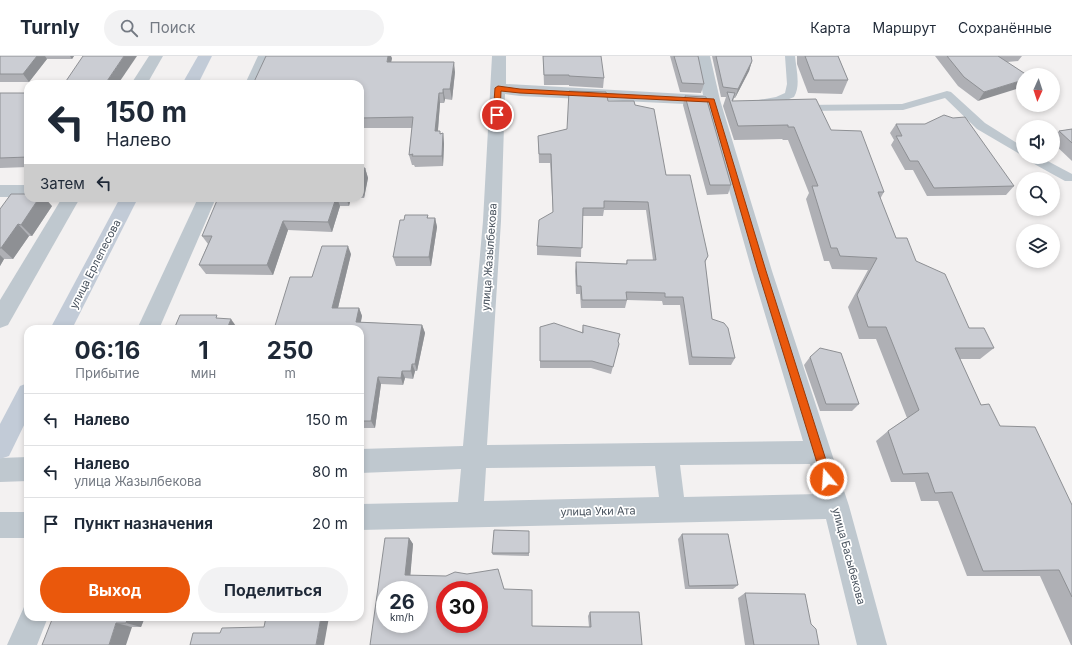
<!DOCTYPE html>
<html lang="ru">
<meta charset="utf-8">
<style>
body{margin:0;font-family:Inter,sans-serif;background:#f2f2f3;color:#1f2937;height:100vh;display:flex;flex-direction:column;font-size:15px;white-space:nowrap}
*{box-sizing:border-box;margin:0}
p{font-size:13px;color:#747a83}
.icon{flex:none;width:22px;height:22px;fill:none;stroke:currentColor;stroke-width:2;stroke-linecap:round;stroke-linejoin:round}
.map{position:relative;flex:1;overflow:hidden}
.side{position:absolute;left:24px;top:269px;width:340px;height:296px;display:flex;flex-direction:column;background:#fff;border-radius:12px;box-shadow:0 2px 6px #0003}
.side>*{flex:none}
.guide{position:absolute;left:24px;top:24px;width:340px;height:122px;border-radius:12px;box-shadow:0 2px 6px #0003;background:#fff;color:#1f2937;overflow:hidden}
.needle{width:26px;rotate:183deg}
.fabs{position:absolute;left:1016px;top:12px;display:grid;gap:8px}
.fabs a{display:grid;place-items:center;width:44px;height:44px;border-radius:50%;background:#fff;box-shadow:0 2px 6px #0003;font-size:20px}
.speed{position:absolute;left:376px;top:525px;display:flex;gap:8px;font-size:20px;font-weight:700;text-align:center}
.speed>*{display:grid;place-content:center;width:52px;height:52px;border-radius:50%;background:#fff;box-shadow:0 2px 6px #0003;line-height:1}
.speed small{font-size:10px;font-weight:400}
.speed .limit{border:6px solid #d22;background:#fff;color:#111}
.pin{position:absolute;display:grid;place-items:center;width:34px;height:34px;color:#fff;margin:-17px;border:2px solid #fff;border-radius:50%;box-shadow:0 1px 4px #0007}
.me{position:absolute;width:44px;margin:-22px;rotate:342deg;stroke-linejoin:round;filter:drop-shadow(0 0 3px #0008)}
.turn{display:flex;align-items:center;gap:14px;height:84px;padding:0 16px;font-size:18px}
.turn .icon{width:52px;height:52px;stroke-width:2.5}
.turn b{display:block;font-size:28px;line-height:34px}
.then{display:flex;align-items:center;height:38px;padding:0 16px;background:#0003;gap:8px;font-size:15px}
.eta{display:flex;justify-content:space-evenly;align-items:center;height:68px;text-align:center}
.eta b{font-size:24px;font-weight:700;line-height:28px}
.button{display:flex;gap:8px;margin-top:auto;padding:8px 16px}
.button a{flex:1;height:46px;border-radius:24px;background:#ea580c;color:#fff;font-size:16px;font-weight:700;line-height:46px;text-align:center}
.button a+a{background:#f2f2f3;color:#1f2937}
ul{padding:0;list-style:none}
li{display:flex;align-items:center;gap:12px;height:52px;padding:0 16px;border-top:1px solid #e0e1e3}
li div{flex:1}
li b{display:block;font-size:15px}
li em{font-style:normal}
header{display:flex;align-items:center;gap:24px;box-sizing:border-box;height:56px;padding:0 20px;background:#fff;border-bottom:1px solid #e0e1e3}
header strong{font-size:19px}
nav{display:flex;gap:22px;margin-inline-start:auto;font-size:14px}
.search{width:280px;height:36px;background:#f2f2f3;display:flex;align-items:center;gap:10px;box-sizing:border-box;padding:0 14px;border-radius:22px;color:#747a83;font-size:15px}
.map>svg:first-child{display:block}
</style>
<header>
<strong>Turnly</strong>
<div class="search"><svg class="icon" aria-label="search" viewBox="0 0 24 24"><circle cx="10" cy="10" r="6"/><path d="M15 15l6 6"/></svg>Поиск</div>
<nav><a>Карта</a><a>Маршрут</a><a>Сохранённые</a></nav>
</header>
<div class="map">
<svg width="1072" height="589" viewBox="0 0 1072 589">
<rect width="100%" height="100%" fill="#f3f1f1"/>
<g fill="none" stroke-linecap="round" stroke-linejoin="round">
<!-- service -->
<g fill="#bfc8cf" fill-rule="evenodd">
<path d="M785,0h10c1,12 6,30 -1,41 -12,5 -28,12 -41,8l-1,-2 1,-2 23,-4 9,-4 2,-9z"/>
<path d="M947,35l4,1 34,31 38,24v9l-46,-27 -32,-31 -42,12 -102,1 -5,-3 5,-3 101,-1z"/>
<path d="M1025,101h15l32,17v7h-7l-38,-21z"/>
</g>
<!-- minor -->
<g fill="#bfc8cf" fill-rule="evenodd">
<path d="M149,0h14l-16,28h-16z"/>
<path d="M258,0h14l-11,28h-16z"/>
<path d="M492,0h14v28l197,11 -7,-39h14l10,44 52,171 77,235 38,139h-30l-31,-126 -466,11v-26l98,-2 3,-33 -101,4v-24l103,-3 20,-225zM505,38l15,2 185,9 47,166 51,170 -316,4 14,-224zM810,408l9,30 -135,3 -4,-32zM655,410l4,31 -175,4 2,-33z"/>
<rect x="0" y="129" width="28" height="12"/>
<path d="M62,142h18l-72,127 -8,3v-28z"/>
<path d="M198,142h18l-57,131h-22z"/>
<path d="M28,401v24l-28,1v-24z"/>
<rect x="0" y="456" width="28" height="26"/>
<path d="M28,549v12h20l-11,28h-30l17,-38z"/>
</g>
<!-- secondary -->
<g fill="#c2cbd7" fill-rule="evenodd">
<path d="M198,0h14l-14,28h-16z"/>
<path d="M120,142h18l-66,131h-22z"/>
<path d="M28,327v34l-19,39 -9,3v-35l20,-38z"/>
</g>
</g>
<!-- wall -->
<g fill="#afb0b5">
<path d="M0,0h74l-2,3h-25l-18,23h-29z"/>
<path d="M543,0l61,22 -1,10 -34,-2v-1h-25z"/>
<path d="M670,0h28l6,28 -3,9 -21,-1z"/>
<path d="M712,0h39l1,5 -3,10 -14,27h-1l-1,3 98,29 53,62 -4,7 16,39 20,23 53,67 25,20 -14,11h-20l21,46 19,21 72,79v140h-1l-31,-69h-73l-29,-75h-17l-6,-19h-24l-15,-41 12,-10 19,-13 -31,-79h-17l-11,-32 20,-37 -36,-1 -3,-8h-5l-18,-62 3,-6 -21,-53h-5l-1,-1 -48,1 -11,-34 3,-9h-5z"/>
<path d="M797,0h41l10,24 -6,14 -34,-1 -11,-29z"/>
<path d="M935,0h87l-4,5 -11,1 -29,39 -20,-15z"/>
<path d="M392,2l-1,4 64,10 -3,28 -7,-1 -1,4h-4l-2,28 3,3 2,-1 1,11 -1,22 -28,1 -1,-2h-2l-3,-10 3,-27h-52v-44z"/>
<path d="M0,37h28v74l-28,1z"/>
<path d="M685,40l46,89 -3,9 -21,1 -24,-90z"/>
<path d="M608,45l27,4 31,70 42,81 -3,7 7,56 23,39 -4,7h-42l-9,-60h-17l-1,-4 -35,-1 -2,8h-44l-1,-14h-4l-1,-23 1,-9 50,2 1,-4h26l-7,-50h-42l-1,6h-21l-1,41 -44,-2v-9l16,-33 -3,-50h-11l-1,-27 29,-7z"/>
<path d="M896,68l118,62 -8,9 -79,1 -14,-26h-8l-14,-25 3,-5 -4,-7z"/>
<path d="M1072,73v32l-19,-18v-6l6,-6z"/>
<path d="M360,110h2l1,2h2l3,10 -4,20h-4z"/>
<path d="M218,142h133l-2,8h-9l-8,26 -44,-2 -15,45 -67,-1 -7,-9 9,-21 -6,-8z"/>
<path d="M52,150l-20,30h-3l-16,23h-9l-4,7v-57z"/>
<path d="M428,159v3h7l2,9 -6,39h-35l-3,-9 11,-37z"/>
<path d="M351,198l-13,54h21l3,8 -1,6 61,3 3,8 -8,38h-2l-2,8 -8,-1 -2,7 -22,-1 -6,44h-15v-99l-70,-52h22z"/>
<path d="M583,269l35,17 -1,9 -6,23 -20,-6h-51v-41l42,5z"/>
<path d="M810,301l49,47 -7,7h-32l-16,-46z"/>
<path d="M529,475v25l-36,-1 -1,-2z"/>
<path d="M682,478l56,51 -5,4h-48l-7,-50z"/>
<path d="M409,482l4,6 -3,31 94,14 28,37 57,1 -1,-11 2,-4 52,33h-272z"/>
<path d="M745,537l66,31 8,21h-74l-7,-47z"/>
<path d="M53,561h92l-4,10h-9z"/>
</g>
<!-- shaded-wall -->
<g fill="#8e9094">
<path d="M37,0h8l2,3 -18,23 -6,-8z"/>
<path d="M70,0h4l-2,3z"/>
<path d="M124,0h13l-19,28h-13z"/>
<path d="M388,0h3l1,2 -3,14 -2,-10z"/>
<path d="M752,5l-3,10 -14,27 3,-9z"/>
<path d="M454,6l1,10 -3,28 -2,-11z"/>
<path d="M1023,24v7l-45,14 6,-9z"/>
<path d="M443,33l2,10 -1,4 -1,-10z"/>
<path d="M439,37l1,10 -3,38 -2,-10z"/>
<path d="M443,77l1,11 -1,22 -1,-10z"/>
<path d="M362,110l2,6 1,-4 3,10 -4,20 -3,-10z"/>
<path d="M39,142h6l7,8 -20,30 -11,-11z"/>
<path d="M336,142h1l3,8 -8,26 -4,-10z"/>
<path d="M346,142h5l-2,8z"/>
<path d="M435,162l2,9 -6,39 -2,-9z"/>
<path d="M283,165l5,9 -15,45 -6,-10z"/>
<path d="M18,168l11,12 -16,23 -12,-11z"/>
<path d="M348,190l3,8 -15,62 -4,-8z"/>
<path d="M0,199l4,4 -4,7z"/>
<path d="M359,252l3,8 -3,13 -3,-7z"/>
<path d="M231,263l7,10h-11z"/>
<path d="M422,269l3,8 -8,38 -2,-7z"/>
<path d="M412,308l3,7 -2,8 -2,-8z"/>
<path d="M402,315l3,7 -2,7 -2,-7z"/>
<path d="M378,321l3,7 -6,44 -4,-7z"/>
<path d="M409,482l4,6 -3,36 -5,-5z"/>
<path d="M128,561h17l-4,10 -15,-4z"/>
<path d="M321,561h8l-5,28h-8z"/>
<path d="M116,567l16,4 -6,18h-17z"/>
</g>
<!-- building -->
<g fill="#cbcdd3" stroke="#8e9094" fill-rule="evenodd">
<path d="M0,0h37l-14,18h-23z"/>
<path d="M83,0h41l-19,28h-41z"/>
<path d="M266,0h122l-1,6h67l-4,27h-7v4h-4l-4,38h5v3l3,-1 -1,23h-30l1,-2 -4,1 4,-38 -53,1v-34h-107z"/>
<path d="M543,0h58l3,22 -35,-2v-1h-25z"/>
<path d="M674,0h24l6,28 -22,-1z"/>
<path d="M716,0h35l1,5 -14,28 -15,-2z"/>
<path d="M805,0h33l10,24h-34z"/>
<path d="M947,0h51l29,19h-4v5l-39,12 -20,-15z"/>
<path d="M569,35l37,1 2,9h26l1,4 19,4 12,66h24l18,81 -3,5 7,58 12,4 4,5 7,30 -43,-1 -9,-60h-18v-4l-39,-1 1,8h-45l-1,-14h-4l-1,-24 51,2v-4h29l-8,-58 -44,-1v7h-21l-1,40 -45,-2 2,-26 14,-8 -2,-58h-12l-1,-18 29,-7z"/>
<path d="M727,36l8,1 -3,8 84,-2 15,31 30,1 23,61h-6l18,46h11l9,23 29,13 24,54h15l10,20h-39l26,57 8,-1 11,22 35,1 37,78v92l-13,-27 -76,1 -31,-79 -17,1 -7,-20 -25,1 -15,-43 31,-21 -33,-83h-18l-11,-32 20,-37 -37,-2 -3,-8h-6l-19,-62h6l-24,-59h-6v-2l-50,1z"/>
<path d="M0,37h28v64l-28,1z"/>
<path d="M685,40l21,1 25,88h-21z"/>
<path d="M944,59l9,3 12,-1 49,69 -80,2 -16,-27h-8l-14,-25h6l-6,-12h29z"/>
<path d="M1072,73v14l-13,-12z"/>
<path d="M360,110h2v2h3l-4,20h-1z"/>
<path d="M11,138h17v4h11l-18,27 -3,-1 -17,24h-1v-39z"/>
<path d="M218,142h118l-8,24 -45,-1 -16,44h-68l13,-29h-10z"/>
<path d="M405,159h23l-1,3h8l-6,39h-36l7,-37h4z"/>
<path d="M322,190h26l-16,62h27l-3,14 66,3 -7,39h-3l-1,7h-9l-1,7 -23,-1 -7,44h-11v-92h-86l16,-52h22z"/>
<path d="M180,259h37l-1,3 15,1 -4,10h-53z"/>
<path d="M554,267l29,10v-8l37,9 -2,7 1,3 -6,23 -21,-6h-52v-34z"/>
<path d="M820,292l21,5 18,51h-33l-16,-47z"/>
<path d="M494,474l35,1v22h-37z"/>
<path d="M682,478h46l10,51 -49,1z"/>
<path d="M385,482h24l-4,37 41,1 9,-4 12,2 31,-5 6,20 28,1v36l59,1 -1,-15h49l3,33h-272zM385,534h34v34h-34zM445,534h34v34h-34z"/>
<path d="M745,537l60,1 6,30 5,5 3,16h-65z"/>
<path d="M53,561h75l-2,6h-10l-7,22h-67z"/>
<path d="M266,561h55l-5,28h-126l3,-12h27l2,-5 42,-1z"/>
</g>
<!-- route -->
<path fill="#ea580c" stroke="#983908" d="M498,30l22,3 194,10 52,172 66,208 -1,4 -4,1 -4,-1 -1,-4 -64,-208 -49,-169 -189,-9 -19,-2 -1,24 -3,2 -4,-2 2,-27z"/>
<g text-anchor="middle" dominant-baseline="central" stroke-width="3.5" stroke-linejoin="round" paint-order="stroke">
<!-- street labels -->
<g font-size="11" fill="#49535e" stroke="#fff">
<text transform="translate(489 201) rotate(-86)">улица Жазылбекова</text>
<text transform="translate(95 208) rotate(-63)">улица Ерлепесова</text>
<text transform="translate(598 455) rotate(-1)">улица Уки Ата</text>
<text transform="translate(849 500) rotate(75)">улица Басыбекова</text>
</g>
</g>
</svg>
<div class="fabs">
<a><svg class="needle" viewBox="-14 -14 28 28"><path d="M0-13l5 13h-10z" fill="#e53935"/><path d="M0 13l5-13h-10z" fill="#747a83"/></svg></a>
<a><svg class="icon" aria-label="sound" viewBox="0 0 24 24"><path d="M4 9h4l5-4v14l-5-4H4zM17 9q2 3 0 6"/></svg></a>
<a><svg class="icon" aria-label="search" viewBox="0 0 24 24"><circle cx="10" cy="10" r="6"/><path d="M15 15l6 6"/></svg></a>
<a><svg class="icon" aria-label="layers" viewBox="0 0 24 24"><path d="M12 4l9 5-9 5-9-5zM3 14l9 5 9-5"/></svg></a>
</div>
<div class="speed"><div>26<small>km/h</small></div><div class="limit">30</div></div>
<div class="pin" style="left:497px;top:59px;background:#d93025"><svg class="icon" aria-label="arrive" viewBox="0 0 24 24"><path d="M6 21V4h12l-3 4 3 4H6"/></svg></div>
<svg class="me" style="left:827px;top:423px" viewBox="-20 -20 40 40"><circle r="17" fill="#ea580c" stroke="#fff" stroke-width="3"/><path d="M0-11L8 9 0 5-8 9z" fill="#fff"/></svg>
<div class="guide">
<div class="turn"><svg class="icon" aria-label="left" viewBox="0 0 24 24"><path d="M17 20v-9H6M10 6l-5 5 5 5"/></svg><div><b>150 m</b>Налево</div></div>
<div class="then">Затем<svg class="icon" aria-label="left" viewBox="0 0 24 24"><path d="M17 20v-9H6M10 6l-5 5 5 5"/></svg></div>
</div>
<section class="side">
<div class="eta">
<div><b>06:16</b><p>Прибытие</p></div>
<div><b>1</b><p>мин</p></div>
<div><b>250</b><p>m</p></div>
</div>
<ul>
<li><svg class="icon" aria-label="left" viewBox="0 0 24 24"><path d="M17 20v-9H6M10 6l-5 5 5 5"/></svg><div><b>Налево</b></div><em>150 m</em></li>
<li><svg class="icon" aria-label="left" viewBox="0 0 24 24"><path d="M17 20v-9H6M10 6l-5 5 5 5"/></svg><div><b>Налево</b><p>улица Жазылбекова</p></div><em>80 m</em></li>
<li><svg class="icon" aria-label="arrive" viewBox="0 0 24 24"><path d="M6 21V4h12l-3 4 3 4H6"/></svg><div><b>Пункт назначения</b></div><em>20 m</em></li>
</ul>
<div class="button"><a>Выход</a><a>Поделиться</a></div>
</section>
</div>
